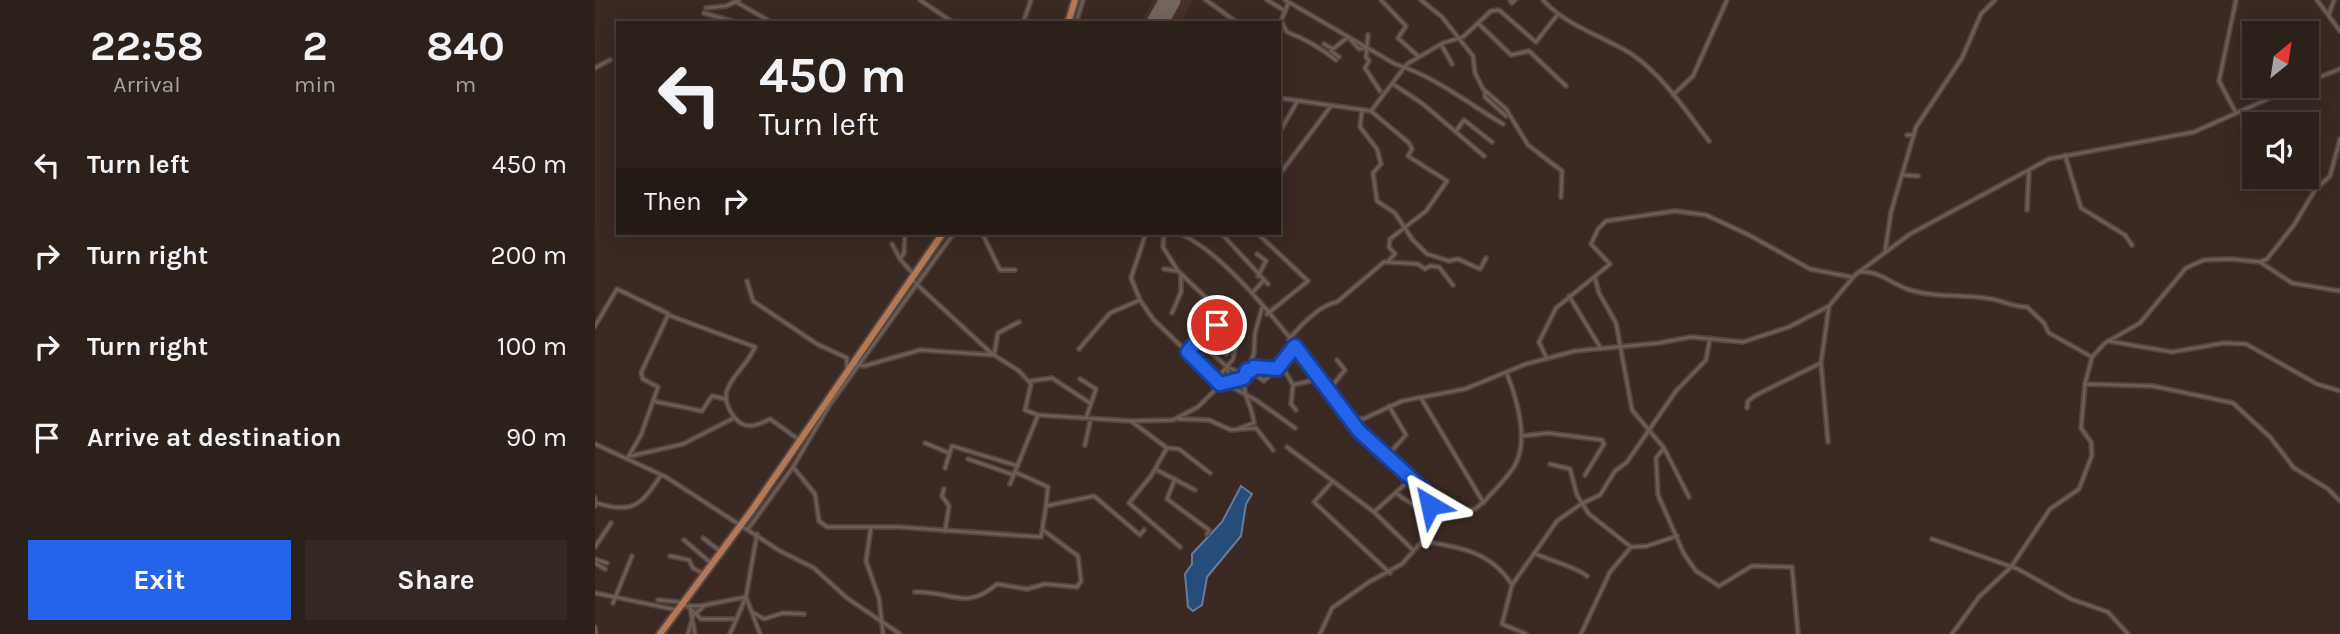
<!DOCTYPE html>
<style>
body{margin:0;font-family:Karla,sans-serif;background:#342824;color:#f1f3f6;height:100vh;display:flex;flex-direction:column;font-size:26px;white-space:nowrap}
*{box-sizing:border-box;margin:0}
p{font-size:23px;color:#a6a3a3}
.icon{flex:none;width:38px;height:38px;fill:none;stroke:currentColor;stroke-width:2;stroke-linecap:round;stroke-linejoin:round}
.map{position:relative;flex:1;overflow:hidden}
.details{display:flex;flex-direction:column;background:#2c201b;width:595px}
.details>*{flex:none}
.hud{position:absolute;left:21px;top:21px;width:665px;height:214px;border-radius:0px;box-shadow:0 4px 18px #0003,0 0 0 2px #483e3a;background:#2c201b;color:#f1f3f6;overflow:hidden}
.needle{width:46px;rotate:30deg}
.buttons{position:absolute;left:1647px;top:21px;display:grid;gap:14px}
.buttons a{display:grid;place-items:center;width:77px;height:77px;border-radius:0px;background:#2c201b;box-shadow:0 4px 18px #0003,0 0 0 2px #483e3a;font-size:35px}
.pin{position:absolute;display:grid;place-items:center;width:60px;height:60px;color:#fff;margin:-30px;border:4px solid #fff;border-radius:50%;box-shadow:0 2px 7px #0007}
.me{position:absolute;width:77px;margin:-38px;rotate:324deg;stroke-linejoin:round;filter:drop-shadow(0 0 5px #0008)}
.turn{display:flex;align-items:center;gap:24px;height:147px;padding:0 28px;font-size:32px}
.turn .icon{width:91px;height:91px;stroke-width:2.5}
.turn b{display:block;font-size:49px;line-height:60px}
.then{display:flex;align-items:center;height:66px;padding:0 28px;background:#0003;gap:14px;font-size:26px}
.eta{display:flex;justify-content:space-evenly;align-items:center;height:119px;text-align:center}
.eta b{font-size:42px;font-weight:700;line-height:49px}
.action{display:flex;gap:14px;margin-top:auto;padding:14px 28px}
.action a{flex:1;height:80px;border-radius:0px;background:#2563eb;color:#fff;font-size:28px;font-weight:700;line-height:80px;text-align:center}
.action a+a{background:#342824;color:#f1f3f6}
ul{padding:0;list-style:none}
li{display:flex;align-items:center;gap:21px;height:91px;padding:0 28px}
li div{flex:1}
li b{display:block;font-size:26px}
li em{font-style:normal}
main{display:flex;flex:1;min-height:0}
.map>svg:first-child{display:block}
</style>
<main>
<section class="details">
<div class="eta">
<div><b>22:58</b><p>Arrival</p></div>
<div><b>2</b><p>min</p></div>
<div><b>840</b><p>m</p></div>
</div>
<ul>
<li><svg class="icon" aria-label="left" viewBox="0 0 24 24"><path d="M17 20v-9H6M10 6l-5 5 5 5"/></svg><div><b>Turn left</b></div><em>450 m</em></li>
<li><svg class="icon" aria-label="right" viewBox="0 0 24 24"><path d="M7 20v-9h11M14 6l5 5-5 5"/></svg><div><b>Turn right</b></div><em>200 m</em></li>
<li><svg class="icon" aria-label="right" viewBox="0 0 24 24"><path d="M7 20v-9h11M14 6l5 5-5 5"/></svg><div><b>Turn right</b></div><em>100 m</em></li>
<li><svg class="icon" aria-label="arrive" viewBox="0 0 24 24"><path d="M6 21V4h12l-3 4 3 4H6"/></svg><div><b>Arrive at destination</b></div><em>90 m</em></li>
</ul>
<div class="action"><a>Exit</a><a>Share</a></div>
</section>
<div class="map">
<svg width="1745" height="634" viewBox="0 0 1745 634">
<rect width="100%" height="100%" fill="#3b2a24"/>
<!-- built -->
<path fill="#473027" d="M558,0h40l-13,23h-39z"/>
<!-- water -->
<path fill="#264d7a" stroke="#647c9a" stroke-width="2" d="M646,486l11,8 -6,10 -5,32 -34,41 -5,28 -9,6 -5,-4 -3,-33 7,-10v-10l30,-32z"/>
<g fill="none" stroke-linecap="round" stroke-linejoin="round">
<!-- runway -->
<path stroke="#73645e" stroke-width="21" d="M562,23l13,-23"/>
<!-- minor casing -->
<g stroke="#544641" stroke-width="6">
<g id="minor">
<path d="M325,0l34,23"/>
<path d="M611,0l32,23"/>
<path d="M672,0l18,11"/>
<path d="M690,0l110,64c39,12 74,40 108,60"/>
<path d="M786,0l25,26 -8,12 20,18"/>
<path d="M826,0l21,17 31,39 2,17 8,16 23,20 22,36 34,26 -1,26"/>
<path d="M915,0l2,3 3,-3"/>
<path d="M948,0c22,25 59,36 87,53 32,21 56,58 79,88"/>
<path d="M1641,0l-17,81 17,32"/>
<path d="M1722,0l23,31"/>
<path d="M141,2l37,21"/>
<path d="M693,4l-7,17 6,11c16,6 35,17 49,28"/>
<path d="M111,8l20,-2 13,-6"/>
<path d="M109,13l35,10"/>
<path d="M1734,14l5,-14"/>
<path d="M428,23l8,-23"/>
<path d="M481,23l7,-23"/>
<path d="M883,23l33,32 18,-4 37,35"/>
<path d="M773,35l-2,22 3,4 -4,7 15,23"/>
<path d="M729,44l9,5 15,-12 11,12 8,-1"/>
<path d="M846,44l11,20"/>
<path d="M736,51l8,6"/>
<path d="M0,68l15,-8"/>
<path d="M1712,82l33,-13"/>
<path d="M798,84l30,20 61,52"/>
<path d="M890,92v5l21,19"/>
<path d="M1078,95l20,-19 34,-76"/>
<path d="M684,98l92,13 36,-47 36,-21 20,-6 28,-26 8,-1 37,32 22,-28"/>
<path d="M767,110l-2,17 17,22 4,15 -8,9 4,28 18,12 17,26 15,15 22,7 9,-2 22,10 6,-11"/>
<path d="M776,111l38,32 3,6 -4,7 39,25 -21,30 -36,28 -1,8 6,7 -6,6"/>
<path d="M861,131l8,-11 28,22"/>
<path d="M684,133l18,-31"/>
<path d="M1312,135h7"/>
<path d="M1470,155l16,53 44,27 7,10"/>
<path d="M684,175l52,-69"/>
<path d="M1307,175l16,1"/>
<path d="M1432,210l2,-40"/>
<path d="M310,233l-1,20 -4,6 14,16"/>
<path d="M387,233l18,37h15"/>
<path d="M392,233h19"/>
<path d="M551,233l-15,45 9,22 13,19 67,65"/>
<path d="M569,233l-1,14 15,24 44,42 11,3 9,14 -6,14 -10,10"/>
<path d="M582,233c51,17 134,130 165,176l7,8 14,2 39,-18 63,-12 61,-25 49,-13 84,-8 32,-6 52,5 46,-15 40,-21 26,-31 55,-41 139,-75 145,-27 103,-46"/>
<path d="M626,233l47,51"/>
<path d="M662,233l51,48 -41,33"/>
<path d="M297,244l8,15"/>
<path d="M1290,252l6,-40 25,-85 46,-69 19,-44 14,-14"/>
<path d="M662,254l9,7 -8,15"/>
<path d="M1665,262l32,21 48,8"/>
<path d="M569,269l14,2"/>
<path d="M1264,272c18,-3 34,13 51,18 26,8 49,4 75,8 15,1 26,9 42,9l17,16 5,10 43,24"/>
<path d="M1000,278l4,15 17,30 16,87 32,38 -8,10 2,37 26,59 12,17 23,15 33,-20 40,1 6,67"/>
<path d="M316,279l80,74 28,18 12,13 -6,26 13,5 93,6 42,-1 25,-13 23,-23 24,-6 9,-25 1,-20 7,-25"/>
<path d="M152,281l6,20 64,43 30,14v10"/>
<path d="M657,293l12,-13"/>
<path d="M974,296l31,51"/>
<path d="M577,313l9,-21v-18"/>
<path d="M0,326l22,-37 52,25"/>
<path d="M634,328l7,12"/>
<path d="M694,339c11,-13 31,-34 48,-37l47,-40 34,2 7,5 5,-3 9,1 14,18"/>
<path d="M1513,341l64,11 52,-9 22,1 71,40 23,7"/>
<path d="M484,349l31,-36 30,-13"/>
<path d="M613,350c12,9 22,25 39,21"/>
<path d="M593,352l17,-22 12,-5"/>
<path d="M399,355l4,-22 21,-11"/>
<path d="M952,359l-8,-17 17,-34 54,-44 -19,-20 7,-15 8,-8 69,-10 31,4 43,20 61,34 41,8"/>
<path d="M259,364l10,2 56,-16 74,5"/>
<path d="M686,364l12,21 -2,19 5,6"/>
<path d="M655,365l7,-4 5,3"/>
<path d="M632,369l4,13"/>
<path d="M649,369l7,2 3,-4 23,2 18,-23"/>
<path d="M656,371l13,10 11,-11"/>
<path d="M626,374l12,-15 3,-13"/>
<path d="M485,379l16,10 -10,29"/>
<path d="M435,381l22,-3 38,25"/>
<path d="M631,384l30,16 39,28"/>
<path d="M1490,384l68,2 80,17 37,34 24,31 34,21 12,12"/>
<path d="M698,385l17,-4"/>
<path d="M733,391l17,-21 -8,-10"/>
<path d="M826,398l62,104 -8,7 -22,2 -17,14"/>
<path d="M58,401l49,10 10,-15 13,3"/>
<path d="M1152,408l1,-7 8,-6 65,-32"/>
<path d="M584,419l30,1 22,10 25,-2 17,22"/>
<path d="M536,421l36,27 -16,28 -22,27 51,44"/>
<path d="M645,428l14,-5c-1,-16 -13,-29 -9,-45"/>
<path d="M926,436l27,-3 54,7 2,4 -19,31"/>
<path d="M1233,442l-7,-79 8,-57"/>
<path d="M330,443l24,10"/>
<path d="M0,444l71,33 114,74 34,17 33,30 53,36"/>
<path d="M490,445l5,-23"/>
<path d="M692,447l87,65 38,-34"/>
<path d="M572,448l12,1 31,24"/>
<path d="M1069,448l25,49"/>
<path d="M36,456l52,-12 51,-26"/>
<path d="M791,457l20,-22 -17,-29"/>
<path d="M32,459l14,-24 17,-48 -15,-8 -2,-6 27,-58 87,32c-11,27 -45,40 -20,71 10,13 24,7 35,1l28,20"/>
<path d="M373,459l46,16"/>
<path d="M955,464l20,5 7,26 12,19 42,33 16,-1 30,-10"/>
<path d="M198,467l22,27 4,27 8,6h72l142,10 5,-31 48,-10 46,39 4,-5"/>
<path d="M350,468l7,-22 66,20"/>
<path d="M560,469l40,21"/>
<path d="M420,472l33,15 -2,19"/>
<path d="M580,479l-8,20 42,31 -2,4"/>
<path d="M738,481l-19,21 76,71"/>
<path d="M415,484l28,-69"/>
<path d="M349,489l-2,7 7,10 -4,25"/>
<path d="M802,494l37,25"/>
<path d="M0,498v8"/>
<path d="M2,503c36,12 45,1 64,-28"/>
<path d="M888,503c10,-12 24,-24 32,-38 14,-25 2,-66 -8,-91"/>
<path d="M779,512l39,38"/>
<path d="M276,527l-5,34 13,37 4,36"/>
<path d="M153,529l45,-62 36,-61 125,-173"/>
<path d="M108,538l17,13"/>
<path d="M1337,539l86,30 53,30 37,13 20,22"/>
<path d="M89,540l27,23"/>
<path d="M827,541c36,6 69,10 90,44l-10,39 24,10"/>
<path d="M0,547l16,-24"/>
<path d="M939,553c16,8 43,14 53,23"/>
<path d="M75,556l19,4 4,8 9,5"/>
<path d="M0,559l12,4"/>
<path d="M0,563l10,6"/>
<path d="M917,585l45,-64 24,-17 19,-9 15,-24 12,-9 49,-71 30,-31 4,-22"/>
<path d="M320,592c35,-2 50,20 82,-8l30,5 18,-5 32,3 4,-6 -3,-25 -35,-26"/>
<path d="M0,593l82,17"/>
<path d="M63,600l22,2"/>
<path d="M18,603l19,-47"/>
<path d="M89,606h16l46,-9 14,37"/>
<path d="M95,608l11,11h36"/>
<path d="M95,608l5,26"/>
<path d="M157,612l12,7 19,-6 21,1"/>
<path d="M0,627l1,7"/>
<path d="M93,634l5,-18 11,-10"/>
<path d="M135,634l16,-37 11,-63"/>
<path d="M725,634l12,-26 37,-26 33,-18 34,-39 -8,-17 3,-8 -4,-7 -61,-55 -17,-21"/>
<path d="M986,634l29,-62 21,-25"/>
<path d="M1357,634l27,-37 32,-30 39,-58 29,-20 13,-34 -1,-13 -10,-14 4,-44 7,-27 13,-14 35,-20 46,-55 18,-8 27,-1 29,3 7,-3 27,-34 21,-35 15,-14 10,-37"/>
</g>
</g>
<!-- trunk casing -->
<g stroke="#544641" stroke-width="10">
<g id="trunk">
<path d="M473,23l7,-23"/>
<path d="M65,634l92,-124 191,-277"/>
</g>
</g>
<!-- minor -->
<use href="#minor" stroke="#6f5c55" stroke-width="2.5"/>
<!-- trunk -->
<use href="#trunk" stroke="#b47854" stroke-width="6"/>
</g>
<g fill="none" stroke-linecap="round" stroke-linejoin="round">
<!-- route casing -->
<g stroke="#184099" stroke-width="18">
<path id="route" d="M622,325l-12,5 -17,22 32,32 24,-6 3,-8 4,1 3,-4 23,2 18,-23 64,85 64,58 7,16"/>
</g>
<!-- route -->
<use href="#route" stroke="#2563eb" stroke-width="12"/>
</g>
</svg>
<div class="buttons">
<a><svg class="needle" viewBox="-14 -14 28 28"><path d="M0-13l5 13h-10z" fill="#e53935"/><path d="M0 13l5-13h-10z" fill="#a6a3a3"/></svg></a>
<a><svg class="icon" aria-label="sound" viewBox="0 0 24 24"><path d="M4 9h4l5-4v14l-5-4H4zM17 9q2 3 0 6"/></svg></a>
</div>
<div class="pin" style="left:622px;top:325px;background:#d93025"><svg class="icon" aria-label="arrive" viewBox="0 0 24 24"><path d="M6 21V4h12l-3 4 3 4H6"/></svg></div>
<svg class="me" style="left:835px;top:505px" viewBox="-20 -20 40 40"><path d="M0-17L14 15 0 8-14 15z" fill="#2563eb" stroke="#fff" stroke-width="4"/></svg>
<div class="hud">
<div class="turn"><svg class="icon" aria-label="left" viewBox="0 0 24 24"><path d="M17 20v-9H6M10 6l-5 5 5 5"/></svg><div><b>450 m</b>Turn left</div></div>
<div class="then">Then<svg class="icon" aria-label="right" viewBox="0 0 24 24"><path d="M7 20v-9h11M14 6l5 5-5 5"/></svg></div>
</div>
</div>
</main>
